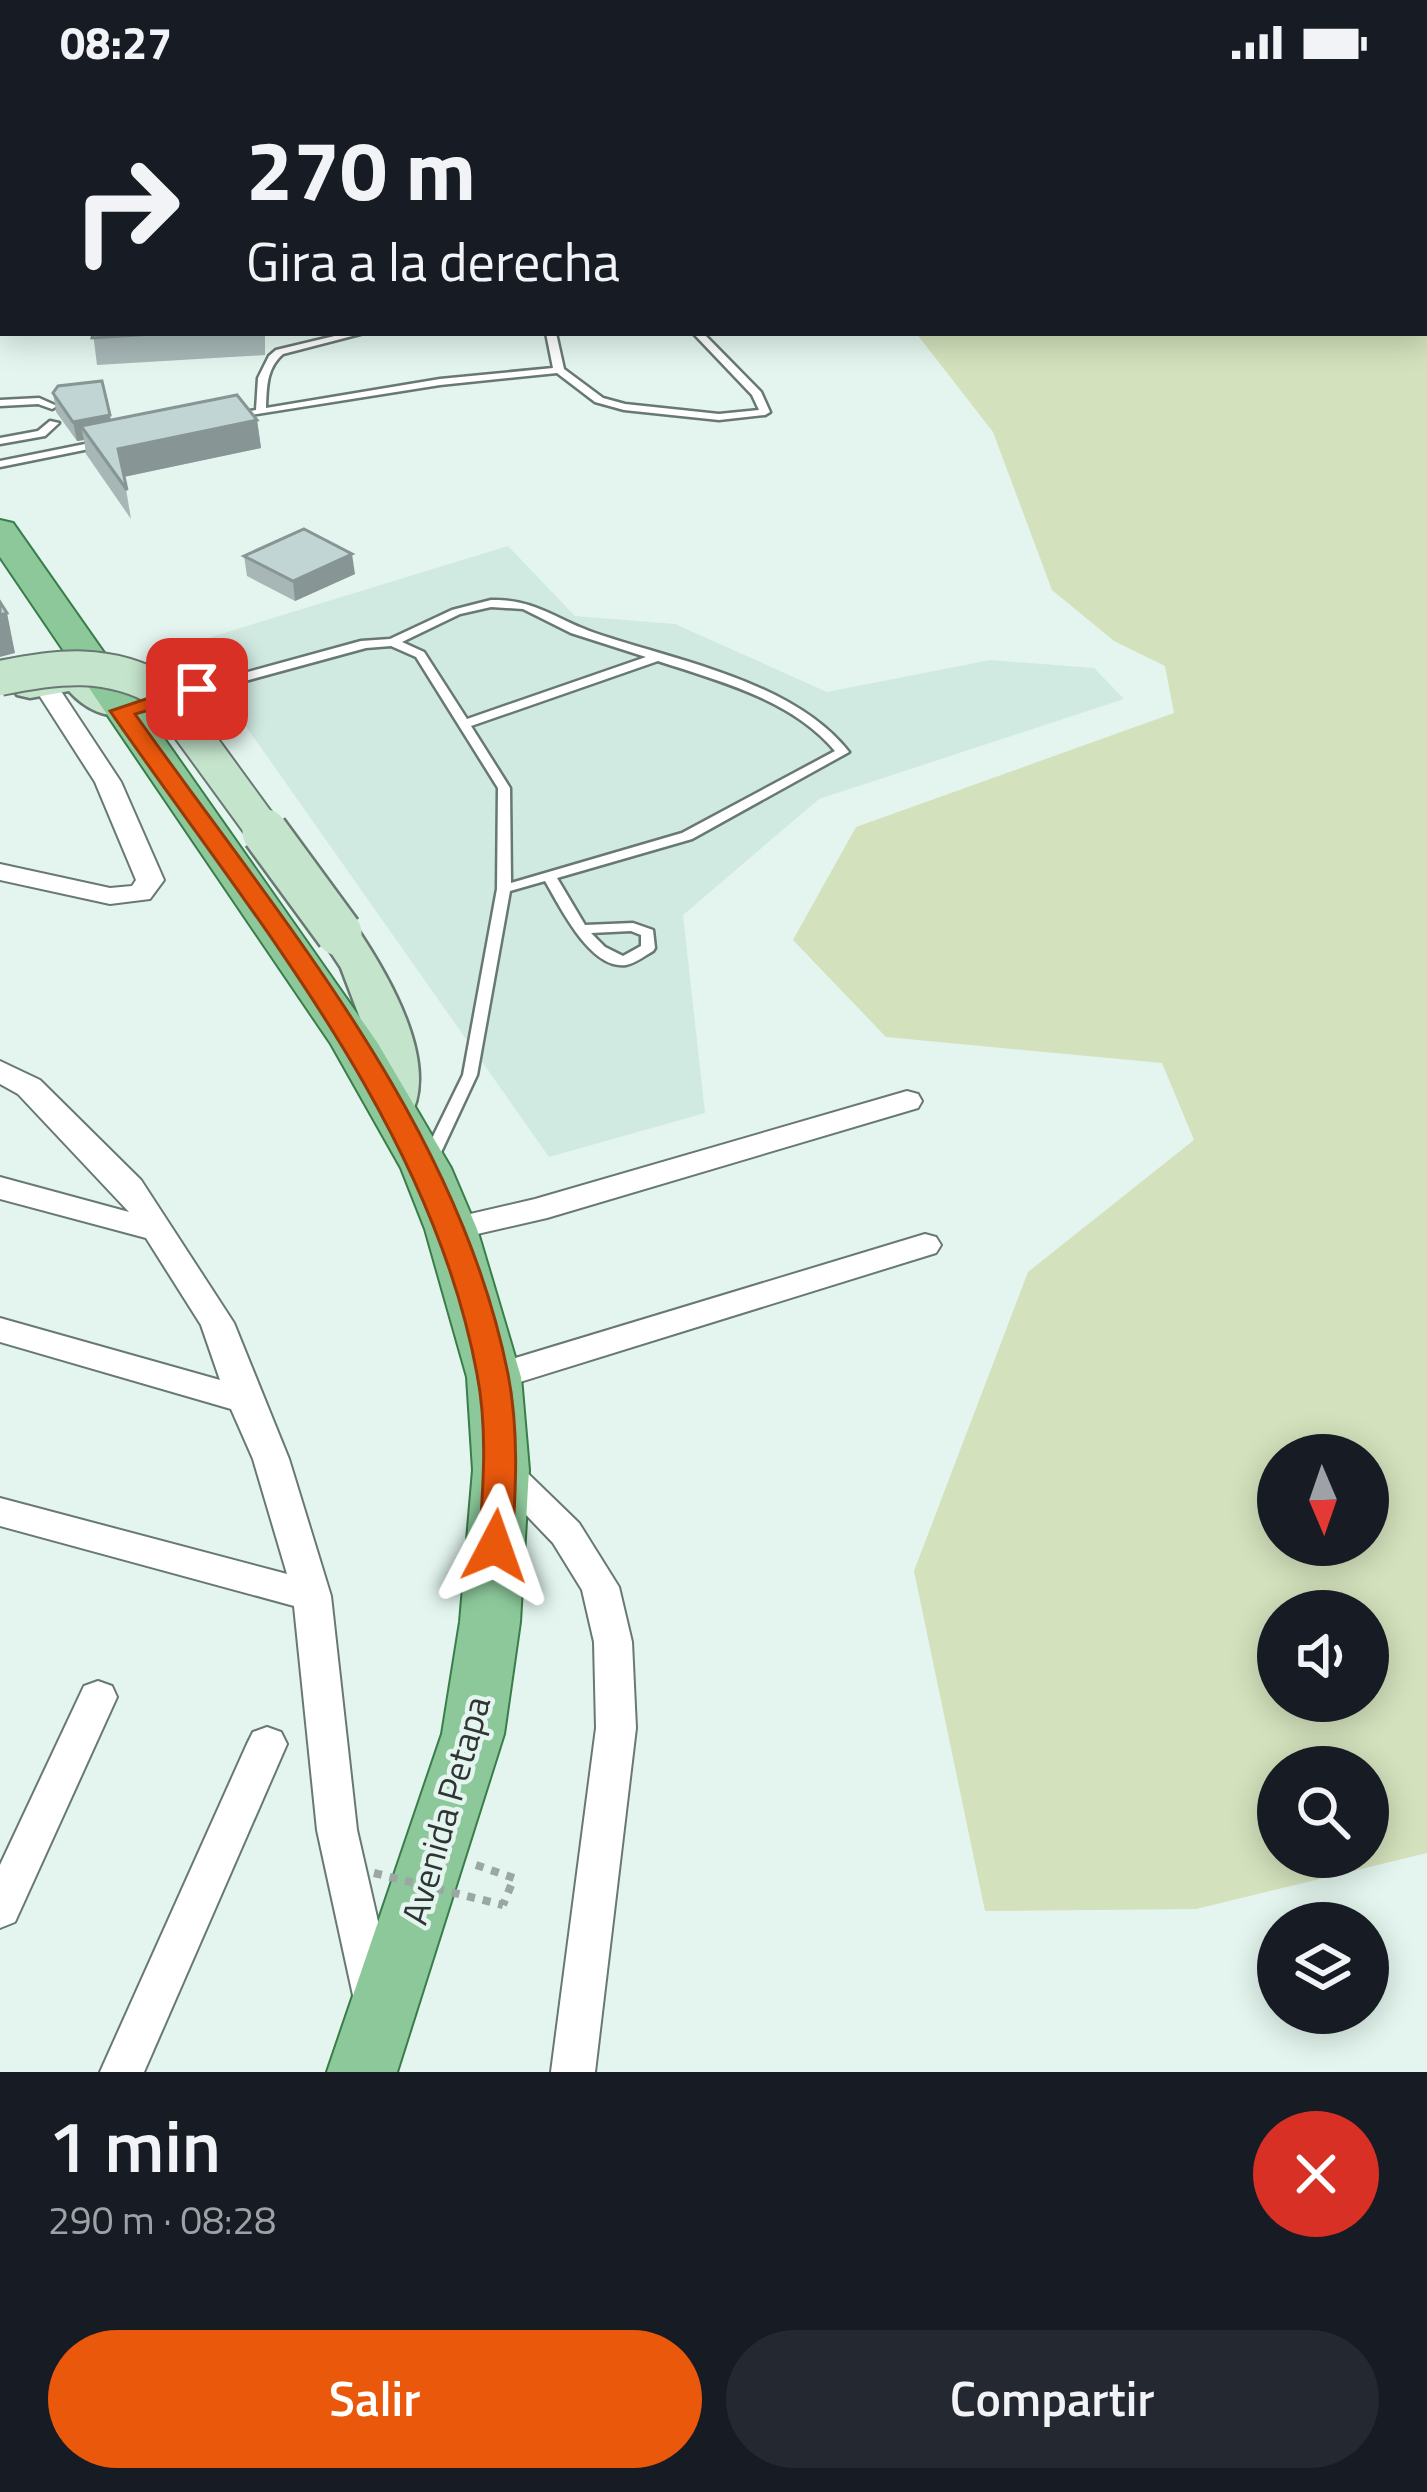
<!DOCTYPE html>
<html lang="es">
<meta charset="utf-8">
<style>
body{margin:0;font-family:"Titillium Web",sans-serif;background:#242831;color:#f1f3f6;height:100vh;display:flex;flex-direction:column;font-size:45px;white-space:nowrap}
*{box-sizing:border-box;margin:0}
p{font-size:39px;color:#9ea1a6}
.icon{flex:none;width:66px;height:66px;fill:none;stroke:currentColor;stroke-width:2;stroke-linecap:round;stroke-linejoin:round}
.map{position:relative;height:1988px;overflow:hidden}
.details{display:flex;flex-direction:column;background:#171b24;flex:1}
.details>*{flex:none}
.top-card{position:absolute;left:0px;top:0px;width:1428px;height:252px;box-shadow:0 6px 30px #0003;background:#171b24;color:#f1f3f6;overflow:hidden}
.needle{width:78px;rotate:178deg}
.buttons{position:absolute;left:1257px;top:1350px;display:grid;gap:24px}
.buttons a{display:grid;place-items:center;width:132px;height:132px;border-radius:50%;background:#171b24;box-shadow:0 6px 30px #0003;font-size:60px}
.pin{position:absolute;display:grid;place-items:center;width:102px;height:102px;color:#fff;margin:-51px;border-radius:24px;box-shadow:0 6px 18px #0006}
.me{position:absolute;width:132px;margin:-66px;rotate:4deg;stroke-linejoin:round;filter:drop-shadow(0 0 9px #0008)}
.turn{display:flex;align-items:center;gap:42px;height:252px;padding:0 48px;font-size:54px}
.turn .icon{width:156px;height:156px;stroke-width:2.5}
.turn b{display:block;font-size:84px;line-height:102px}
.round{display:grid;place-items:center;flex:none;width:126px;height:126px;border-radius:63px;background:#242831}
.summary{display:flex;align-items:center;justify-content:space-between;height:204px;padding:0 48px}
h1{font-size:72px;font-weight:600;line-height:90px}
.primary-button{display:flex;gap:24px;margin-top:auto;padding:24px 48px}
.primary-button a{flex:1;height:138px;border-radius:72px;background:#ea580c;color:#fff;font-size:48px;font-weight:600;line-height:138px;text-align:center}
.primary-button a+a{background:#242831;color:#f1f3f6}
.status{display:flex;justify-content:space-between;align-items:center;height:84px;padding:0 60px;background:#171b24;direction:ltr}
.status svg{height:33px;fill:currentColor}
.map>svg:first-child{display:block}
</style>
<div class="status"><b>08:27</b><svg viewBox="0 0 49 12"><path d="M0 12V9h3v3zM5 12V6h3v6zM10 12V3h3v9zM15 12V0h3v12zM26 1h20v11H26zM47 4h2v5h-2z"/></svg></div>
<div class="map">
<svg width="1427" height="1988" viewBox="0 0 1427 1988">
<rect width="100%" height="100%" fill="#e3f5ee"/>
<!-- built -->
<path fill="#d1eae1" d="M508,462l67,70 100,8 152,68 163,-32 104,8 30,31 -305,100 -136,116 22,198 -156,44 -361,-513z"/>
<!-- green -->
<g fill="#d3e1bc" fill-rule="evenodd">
<path d="M226,0h468l-470,3z"/>
<path d="M742,0h685v1769l-231,56 -211,2 -71,-340 114,-299 166,-132 -32,-77 -276,-26 -93,-97 63,-113 318,-114 -9,-47 -51,-25 -62,-51 -59,-158 -77,-99h509v-246zM1278,1371h90v90h-90zM1368,1527v90h-90v-90zM1278,1683h90v90h-90z"/>
</g>
<g fill="none" stroke-linecap="round" stroke-linejoin="round">
<!-- river -->
<g fill="#6da6b7" fill-rule="evenodd">
<path d="M1146,0h35l2,3h-35z"/>
<path d="M1425,187l2,1v25l-2,-1z"/>
</g>
<!-- lane casing -->
<g stroke="#687872" stroke-width="5">
<g id="lane">
<path d="M347,249h17l-81,21c-17,15 -16,33 -17,54l174,-29 113,-11 -7,-35h10l8,36 39,29 22,6 94,10 40,-4 -7,-15 -59,-62h10l58,59 9,20 -5,3 -46,5 -95,-10 -29,-8 -38,-29 -117,12 -208,33v-4l24,-4 2,-32 11,-22 7,-6z"/>
<path d="M39,314l18,8 -5,3 -14,-5 -38,2v-6z"/>
<path d="M50,337l9,2 -14,13 -45,8v-6l38,-7z"/>
<path d="M100,357l5,3 -1,2 -104,21v-6z"/>
<path d="M491,516c44,-1 64,19 104,33 82,28 198,48 254,119l-157,87 -135,39 28,47 48,-2 20,7 2,18 -2,3c-7,4 -19,13 -27,14 -36,5 -66,-59 -81,-84l-35,10 -33,184 -40,86 -8,5 -8,-5 42,-86 34,-186 1,-101 -82,-131 -25,-11 -25,2 -238,65 -4,1 -6,-4 2,-3 241,-66 29,-2 62,-29zM491,523l32,2 48,24 75,24 -179,62 -43,-67 -22,-10 58,-28zM658,577c61,20 135,39 177,90l-153,82 -171,50 -1,-95 -39,-62zM631,847l10,4v11l-18,10 -18,-9 -14,-14z"/>
</g>
</g>
<!-- street casing -->
<g stroke="#687872" stroke-width="4">
<g id="street">
<path d="M44,593l9,2 68,103 43,98 -14,19 -40,5 -110,-24v-16l110,24 22,-2 4,-6 -41,-98 -63,-98z"/>
<path d="M0,977l40,19 101,100 93,143 55,136 42,137 26,234 39,170 -6,14 -15,6 -15,-6 -6,-14 -37,-170 -23,-224 -294,-80v-28l287,76 -34,-115 -22,-50 -231,-67v-24l220,62 -19,-55 -55,-87 -146,-39v-22l129,35 -111,-118 -18,-10z"/>
<path d="M907,1007l11,3 4,7 -4,7 -371,110 -96,22 -11,-3 -5,-8 5,-8 95,-22z"/>
<path d="M925,1150l11,3 5,8 -5,8 -442,137 -12,-4 -5,-9 5,-9z"/>
<path d="M501,1373l13,3 65,63 40,64 13,55 4,86 -41,344h-44l45,-344 -2,-86 -12,-52 -29,-47 -70,-73 5,-10z"/>
<path d="M98,1597l14,5 5,11 -102,225 -15,6v-63l84,-179z"/>
<path d="M267,1643l14,5 6,12 -143,328h-44l147,-328 6,-12z"/>
</g>
</g>
<!-- secondary casing -->
<g stroke="#687872" stroke-width="5">
<g id="secondary">
<path d="M78,584c10,3 51,30 58,38l-6,8c-23,6 -45,-5 -61,-23l-39,7 -13,-3 -5,-8 5,-8z"/>
<path d="M339,836l15,4c32,47 89,141 54,196l-16,4 -16,-4 -7,-11 8,-46 -36,-95 -23,-35 6,-9z"/>
</g>
</g>
<!-- primary casing -->
<g stroke="#397d4a" stroke-width="4">
<g id="primary">
<path d="M187,0h26l-28,3z"/>
<path d="M3,187v21l-3,1v-21z"/>
<path d="M0,436l13,3 364,519 74,126 26,61 44,148 8,93 -9,152 -16,112 -107,338h-70l115,-338 18,-112 13,-152 -6,-93 -42,-148 -24,-61 -70,-124 -331,-487z"/>
</g>
</g>
<!-- path -->
<path stroke="#9aa7a2" stroke-width="8" stroke-dasharray="8 8" stroke-linecap="butt" d="M476,1781l38,13 -11,27"/>
<!-- lane -->
<use href="#lane" fill="#fff" fill-rule="evenodd"/>
<!-- street -->
<use href="#street" fill="#fff" fill-rule="evenodd"/>
<!-- secondary -->
<use href="#secondary" fill="#c5e4cc" fill-rule="evenodd"/>
<!-- primary -->
<use href="#primary" fill="#8cc89a" fill-rule="evenodd"/>
<!-- secondary-bridge-far1 casing -->
<g stroke="#687872" stroke-width="38" stroke-linecap="butt">
<path id="secondary-bridge-far1" d="M0,594c58,-12 109,-18 162,13l105,144"/>
</g>
<!-- secondary-bridge casing -->
<g stroke="#687872" stroke-width="50" stroke-linecap="butt">
<path id="secondary-bridge" d="M265,748l74,101"/>
</g>
<!-- path-bridge -->
<path stroke="#9aa7a2" stroke-width="8" stroke-dasharray="8 8" stroke-linecap="butt" d="M374,1789l129,32"/>
<!-- secondary-bridge-far1 -->
<use href="#secondary-bridge-far1" stroke="#c5e4cc" stroke-width="34"/>
<!-- secondary-bridge -->
<use href="#secondary-bridge" stroke="#c5e4cc" stroke-width="45"/>
</g>
<!-- wall -->
<g fill="#a6b7b6">
<path d="M93,249h172v22l-168,10z"/>
<path d="M53,309l58,27h146l4,28 -137,29 7,42 -45,-65 -2,-14 -7,1 -21,-29z"/>
<path d="M244,472l111,18 -60,27 -48,-25z"/>
</g>
<!-- shaded-wall -->
<g fill="#879594">
<path d="M88,0h17l-1,3h-17z"/>
<path d="M3,93v46l-3,3v-46z"/>
<path d="M110,331l3,19 -32,-8 3,14 -7,1 -4,-19z"/>
<path d="M257,336l4,28 -138,29 -5,-28z"/>
<path d="M352,470l3,20 -60,27 -2,-20z"/>
<path d="M7,529l8,40 -15,4v-42z"/>
</g>
<!-- building -->
<g fill="#c1d5d4" stroke="#879594" stroke-width="3">
<path d="M36,0h52l-1,3h-52z"/>
<path d="M3,47v46l-3,3v-46z"/>
<path d="M93,249h77l-78,5z"/>
<path d="M102,297l8,34 -37,7 -20,-29 5,-7z"/>
<path d="M237,311l20,25 -139,29 9,41 -46,-64z"/>
<path d="M304,445l48,25 -59,27 -49,-25z"/>
<path d="M0,518l7,11 -7,2z"/>
</g>
<!-- route -->
<path fill="#ea580c" stroke="#983908" stroke-width="3" d="M197,598l12,7 -4,5 -70,20c144,204 323,408 373,660 11,56 8,115 4,172l-5,9 -12,4 -11,-4 -5,-9c4,-57 9,-116 -2,-172 -46,-250 -226,-459 -367,-663z"/>
<g text-anchor="middle" dominant-baseline="central" stroke-width="9" stroke-linejoin="round" paint-order="stroke">
<!-- street labels -->
<g font-size="36" fill="#2f3533" stroke="#e3f5ee">
<text transform="translate(445 1726) rotate(-74)">Avenida Petapa</text>
</g>
</g>
</svg>
<div class="buttons">
<a><svg class="needle" viewBox="-14 -14 28 28"><path d="M0-13l5 13h-10z" fill="#e53935"/><path d="M0 13l5-13h-10z" fill="#9ea1a6"/></svg></a>
<a><svg class="icon" aria-label="sound" viewBox="0 0 24 24"><path d="M4 9h4l5-4v14l-5-4H4zM17 9q2 3 0 6"/></svg></a>
<a><svg class="icon" aria-label="search" viewBox="0 0 24 24"><circle cx="10" cy="10" r="6"/><path d="M15 15l6 6"/></svg></a>
<a><svg class="icon" aria-label="layers" viewBox="0 0 24 24"><path d="M12 4l9 5-9 5-9-5zM3 14l9 5 9-5"/></svg></a>
</div>
<div class="pin" style="left:197px;top:605px;background:#d93025"><svg class="icon" aria-label="arrive" viewBox="0 0 24 24"><path d="M6 21V4h12l-3 4 3 4H6"/></svg></div>
<svg class="me" style="left:495px;top:1462px" viewBox="-20 -20 40 40"><path d="M0-17L14 15 0 8-14 15z" fill="#ea580c" stroke="#fff" stroke-width="4"/></svg>
<div class="top-card">
<div class="turn"><svg class="icon" aria-label="right" viewBox="0 0 24 24"><path d="M7 20v-9h11M14 6l5 5-5 5"/></svg><div><b>270 m</b>Gira a la derecha</div></div>
</div>
</div>
<section class="details">
<div class="summary"><div><h1>1 min</h1><p>290 m · 08:28</p></div><a class="round" style="background:#d93025;color:#fff"><svg class="icon" aria-label="close" viewBox="0 0 24 24"><path d="M6 6l12 12M18 6L6 18"/></svg></a></div>
<div class="primary-button"><a>Salir</a><a>Compartir</a></div>
</section>
